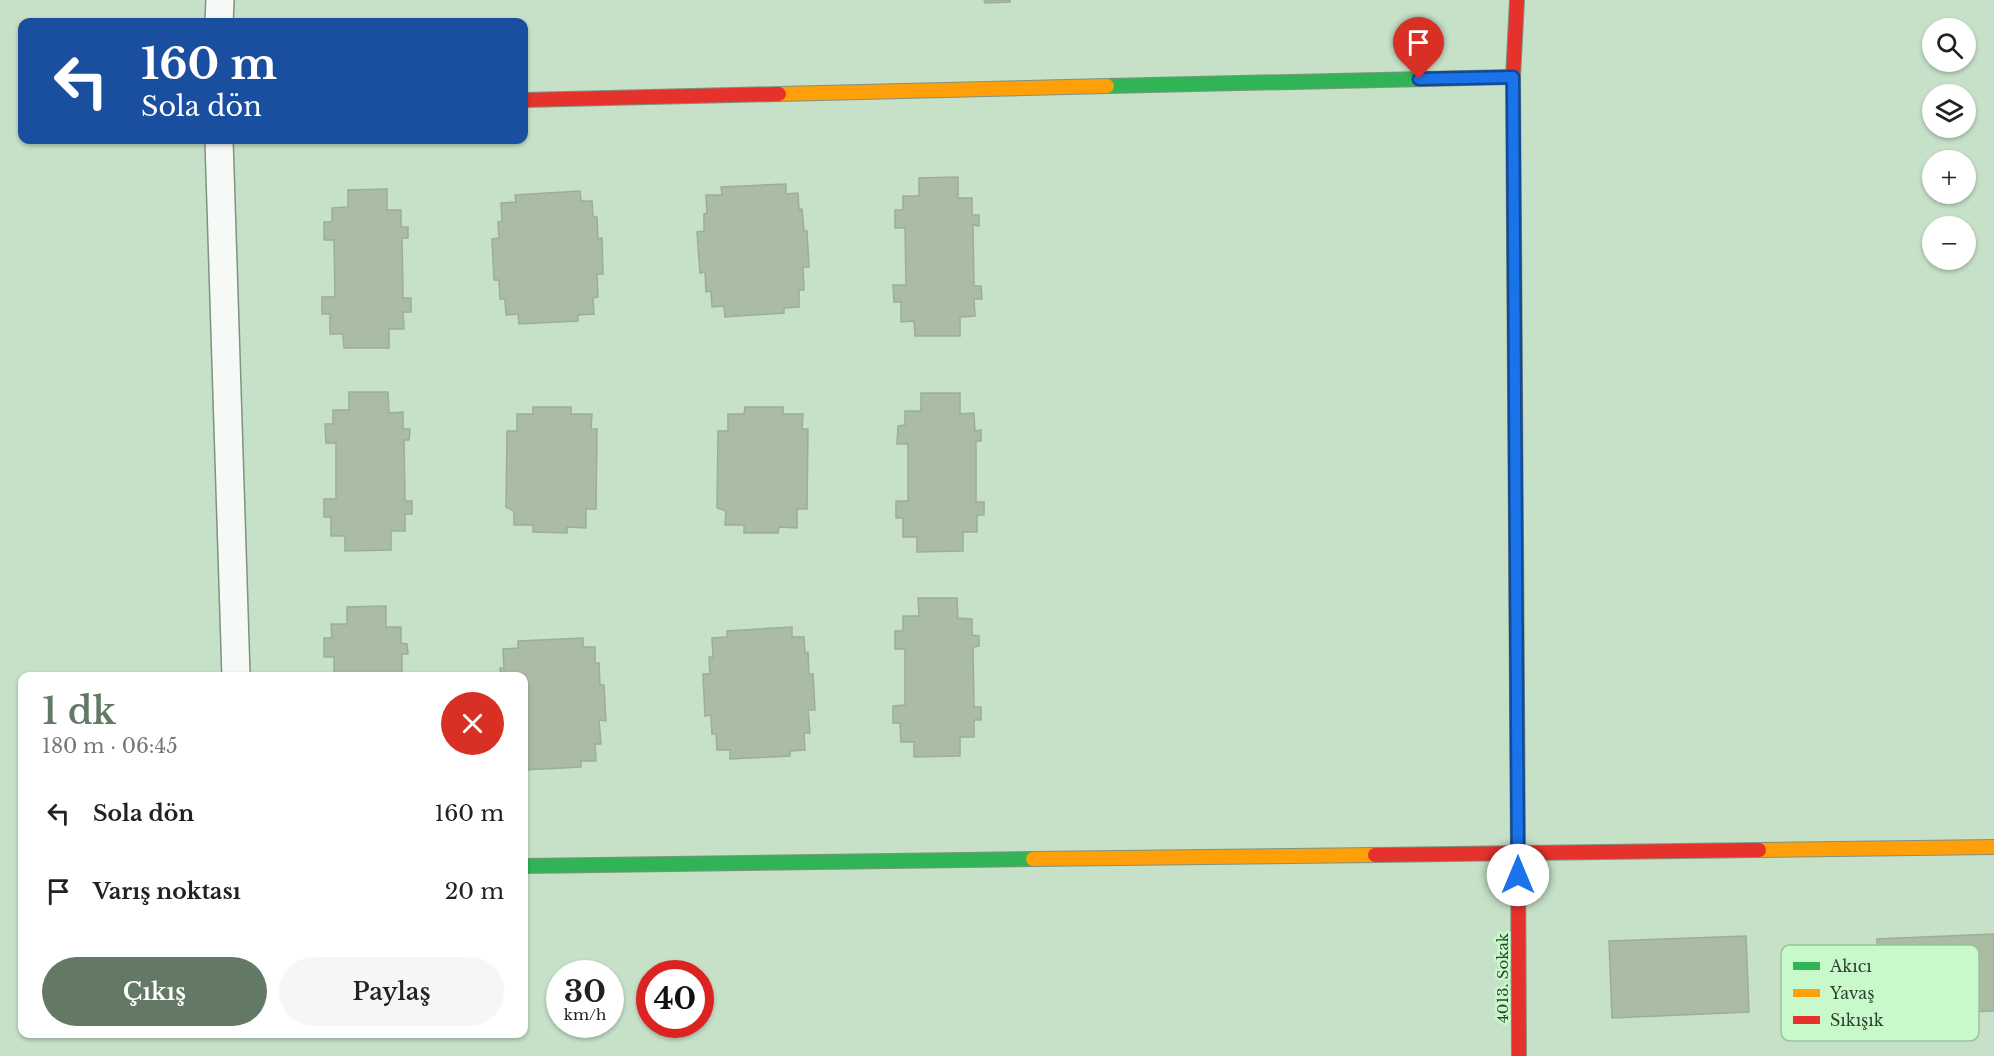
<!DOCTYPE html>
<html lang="tr">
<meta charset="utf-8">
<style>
body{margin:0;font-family:"Libre Baskerville",serif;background:#f6f6f6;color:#222;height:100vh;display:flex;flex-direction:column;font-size:22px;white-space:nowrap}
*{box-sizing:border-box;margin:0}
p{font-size:20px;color:#767676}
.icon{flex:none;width:33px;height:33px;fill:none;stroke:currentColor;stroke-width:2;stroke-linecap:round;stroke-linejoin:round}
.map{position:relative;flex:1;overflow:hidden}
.side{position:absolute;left:18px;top:672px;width:510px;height:366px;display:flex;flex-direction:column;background:#fff;border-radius:12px;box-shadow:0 2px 4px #0004}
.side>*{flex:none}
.banner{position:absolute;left:18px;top:18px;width:510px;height:126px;border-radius:12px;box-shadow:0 2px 4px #0004;background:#1a4fa0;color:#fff;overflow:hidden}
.buttons{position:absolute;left:1922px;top:18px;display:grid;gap:12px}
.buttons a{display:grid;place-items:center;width:54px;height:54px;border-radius:50%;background:#fff;box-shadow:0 2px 4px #0004;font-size:30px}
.speed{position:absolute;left:546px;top:960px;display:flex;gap:12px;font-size:30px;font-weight:700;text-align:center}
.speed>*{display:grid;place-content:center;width:78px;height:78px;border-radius:50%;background:#fff;box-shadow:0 2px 4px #0004;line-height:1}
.speed small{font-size:15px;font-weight:400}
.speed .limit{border:9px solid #d22;background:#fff;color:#111}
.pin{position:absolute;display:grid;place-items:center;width:51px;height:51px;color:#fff;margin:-62px -26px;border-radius:50% 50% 50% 0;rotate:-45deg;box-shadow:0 0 6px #0007}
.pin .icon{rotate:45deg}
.me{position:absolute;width:66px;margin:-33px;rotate:0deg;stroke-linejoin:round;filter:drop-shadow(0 0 4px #0008)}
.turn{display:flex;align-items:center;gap:21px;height:126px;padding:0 24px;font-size:27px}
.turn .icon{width:78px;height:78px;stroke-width:2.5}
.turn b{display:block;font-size:42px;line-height:51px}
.round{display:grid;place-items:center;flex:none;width:63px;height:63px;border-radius:32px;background:#f6f6f6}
.summary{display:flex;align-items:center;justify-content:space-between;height:102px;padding:0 24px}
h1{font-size:36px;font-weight:600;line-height:45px;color:#637965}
.button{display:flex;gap:12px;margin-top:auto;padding:12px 24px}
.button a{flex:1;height:69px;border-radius:36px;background:#637965;color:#fff;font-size:24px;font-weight:600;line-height:69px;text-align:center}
.button a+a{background:#f6f6f6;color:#222}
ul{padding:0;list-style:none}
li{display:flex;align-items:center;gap:18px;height:78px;padding:0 24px}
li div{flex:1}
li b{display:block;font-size:22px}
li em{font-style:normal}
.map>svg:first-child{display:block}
</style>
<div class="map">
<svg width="1994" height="1056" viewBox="0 0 1994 1056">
<rect width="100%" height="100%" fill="#c6e1c8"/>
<!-- building -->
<g fill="#abbca5" stroke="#9dad98" stroke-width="1.5">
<path d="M984,0h26v2l-25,1z"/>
<path d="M958,177v21h14v17h7v11l-6,-1 1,61h7l1,13h-8l1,17 -15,1v19h-45l-1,-15 -13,1v-20h-7l-1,-17h13l-1,-57h-10v-18h8v-14h16v-18z"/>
<path d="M786,184v10l12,-1 1,17 3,-1 2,22h3l2,36h-6l1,23h-5v17l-15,1v5l-59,4 -1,-11 -12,1 -1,-16 -5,1 -1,-20 -5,1 -3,-41 7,-1v-17l3,-1 -1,-18h16l-1,-8z"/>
<path d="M387,189v21h14v17h7v11h-6l1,60h8v14h-8l1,17h-15v19h-45l-1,-14h-13v-20h-8v-17h13l-1,-57h-10v-18h8v-14l16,-1v-17z"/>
<path d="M580,191l1,10h11l1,16h4l1,22 4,-1 1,36h-6l1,23 -5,1 1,16 -16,1v6l-59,3 -1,-10 -12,1 -1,-16h-5l-1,-19h-5l-2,-41 7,-1 -1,-16 4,-1 -1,-18 15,-1 -1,-7z"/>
<path d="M349,392h39l1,21 14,-1v17h7l-1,11h-5l1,61h7v13h-7v17h-14v19l-46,1v-15h-14v-19h-7v-18h12v-56h-10l-1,-19h8v-14h16z"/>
<path d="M921,393h39v21l14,-1 1,18 6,-1v11h-5v61h8v13h-7v17h-14v19l-46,1v-15h-14v-19h-7v-17h12v-57h-11l1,-18 7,-1v-14h16z"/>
<path d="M533,407h38v7h21l-1,15h6l-1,80h-10v19l-19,-1v6l-34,-1v-7h-19v-14l-8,-4 1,-76h10v-17h16z"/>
<path d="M745,407h38v7h20l-1,15h6l-1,80h-10v19l-18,-1 -1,6h-34v-8h-19l1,-14 -9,-3 1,-77h10v-17h16z"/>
<path d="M918,598h39l1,20 14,1v16l7,1v10l-6,1 1,60h7v13h-7v17h-14v19l-46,1v-15h-13l-1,-19h-7v-17l12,-1v-56h-10v-18h8v-15h16z"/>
<path d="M386,606v21h15v16l6,1 1,10h-6v22h-68v-19h-10v-19h8l-1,-14h16v-17z"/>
<path d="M792,627v10h12l1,16 3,-1 1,22h4l2,36h-7l2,23h-6l1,17 -15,1v5l-60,3v-9h-13l-1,-16h-4l-1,-19 -6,1 -2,-42h7l-1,-17h4l-1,-19 15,-1v-6z"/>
<path d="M583,638v9h12v16h4l1,22h4l2,36 -7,-1 2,24h-6l1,17h-15v6l-57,3v-94h-23l-1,-8h4l-1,-19 15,-1v-7z"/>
<path d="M1994,934v77l-114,4 -3,-76z"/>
<path d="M1746,936l3,76 -137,6 -3,-77z"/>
</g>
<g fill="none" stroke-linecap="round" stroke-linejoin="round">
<!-- street casing -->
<g stroke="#7e9380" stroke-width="30">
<g id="street">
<path d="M219,22l1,-22"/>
<path d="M219,140l17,536"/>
</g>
</g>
<!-- fast casing -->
<g stroke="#7e9380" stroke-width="16">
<g id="fast">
<path d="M1107,86l406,-9"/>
<path d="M524,866l509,-7"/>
</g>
</g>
<!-- slow casing -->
<g stroke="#7e9380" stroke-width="16">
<g id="slow">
<path d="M779,94l328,-8"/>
<path d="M1515,382l3,472"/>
<path d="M1759,850l235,-3"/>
<path d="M1033,859l342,-4"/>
</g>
</g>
<!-- jam casing -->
<g stroke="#7e9380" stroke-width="16">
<g id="jam">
<path d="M524,100l255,-6"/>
<path d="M1515,382l-2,-305 4,-77"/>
<path d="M1518,854l1,202"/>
<path d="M1375,855l384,-5"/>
</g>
</g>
<!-- street -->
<use href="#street" stroke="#f6faf7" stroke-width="27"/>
<!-- fast -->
<use href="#fast" stroke="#30b455" stroke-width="14"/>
<!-- slow -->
<use href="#slow" stroke="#ff9f0a" stroke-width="14"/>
<!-- jam -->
<use href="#jam" stroke="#e5322d" stroke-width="14"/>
</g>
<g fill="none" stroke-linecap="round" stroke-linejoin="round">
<!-- route casing -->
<g stroke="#114b97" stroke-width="15">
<path id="route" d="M1419,79l94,-2 5,798"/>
</g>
<!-- route -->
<use href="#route" stroke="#1a73e8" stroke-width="10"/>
</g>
<g text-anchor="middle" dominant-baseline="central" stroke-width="5" stroke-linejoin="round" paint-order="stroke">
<!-- street labels -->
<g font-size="15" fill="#2d412f" stroke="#c7f9cb">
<text transform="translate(1502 978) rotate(-90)">4013. Sokak</text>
</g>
</g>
<!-- legend -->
<rect x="1781" y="945" width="198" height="96" rx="9" fill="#c7f9cb" stroke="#99c29c" stroke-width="1.5"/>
<rect x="1793" y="962" width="27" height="8" fill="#30b455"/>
<rect x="1793" y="989" width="27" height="8" fill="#ff9f0a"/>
<rect x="1793" y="1016" width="27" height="8" fill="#e5322d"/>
<g font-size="16" fill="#2d412f">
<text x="1830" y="972">Akıcı</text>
<text x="1830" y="999">Yavaş</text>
<text x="1830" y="1026">Sıkışık</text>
</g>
</svg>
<div class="buttons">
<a><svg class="icon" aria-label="search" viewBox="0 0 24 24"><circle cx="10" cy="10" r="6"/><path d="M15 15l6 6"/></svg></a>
<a><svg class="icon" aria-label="layers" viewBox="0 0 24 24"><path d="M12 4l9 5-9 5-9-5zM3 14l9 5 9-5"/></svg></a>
<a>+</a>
<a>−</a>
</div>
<div class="speed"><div>30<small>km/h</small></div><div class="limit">40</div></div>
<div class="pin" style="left:1419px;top:79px;background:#d93025"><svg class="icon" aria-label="arrive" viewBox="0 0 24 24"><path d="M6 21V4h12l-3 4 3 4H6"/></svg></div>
<svg class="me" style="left:1518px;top:875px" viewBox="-20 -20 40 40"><circle r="19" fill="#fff"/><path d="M0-13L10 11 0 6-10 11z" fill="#1a73e8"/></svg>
<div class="banner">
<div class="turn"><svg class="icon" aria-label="left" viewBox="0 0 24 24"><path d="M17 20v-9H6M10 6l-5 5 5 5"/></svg><div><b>160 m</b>Sola dön</div></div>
</div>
<section class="side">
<div class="summary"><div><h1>1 dk</h1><p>180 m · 06:45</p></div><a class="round" style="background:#d93025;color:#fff"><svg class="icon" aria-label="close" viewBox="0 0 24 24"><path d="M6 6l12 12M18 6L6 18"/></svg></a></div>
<ul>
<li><svg class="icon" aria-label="left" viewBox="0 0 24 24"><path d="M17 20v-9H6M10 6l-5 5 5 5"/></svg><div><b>Sola dön</b></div><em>160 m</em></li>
<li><svg class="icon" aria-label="arrive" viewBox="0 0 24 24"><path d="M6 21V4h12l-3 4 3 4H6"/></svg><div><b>Varış noktası</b></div><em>20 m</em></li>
</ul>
<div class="button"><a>Çıkış</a><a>Paylaş</a></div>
</section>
</div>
